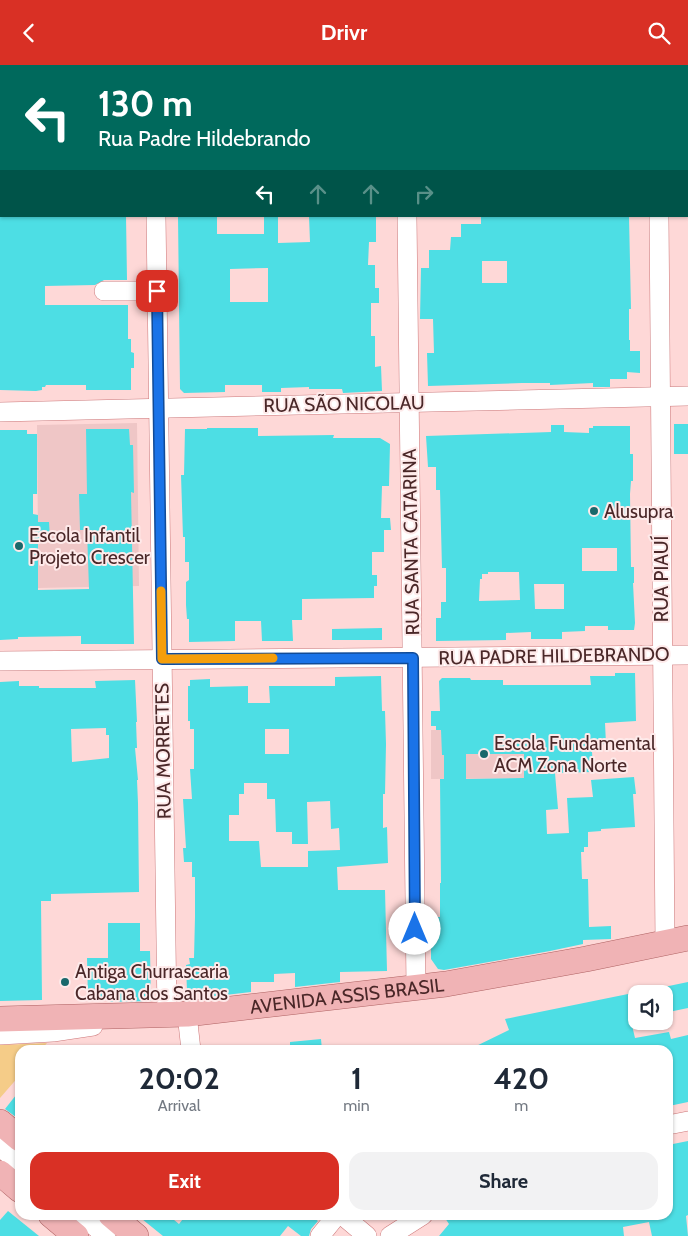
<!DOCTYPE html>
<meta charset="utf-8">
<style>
body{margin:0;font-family:Cabin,sans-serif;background:#f2f2f3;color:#1f2937;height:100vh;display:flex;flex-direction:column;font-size:19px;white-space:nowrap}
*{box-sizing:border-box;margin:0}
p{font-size:16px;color:#747a83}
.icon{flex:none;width:28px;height:28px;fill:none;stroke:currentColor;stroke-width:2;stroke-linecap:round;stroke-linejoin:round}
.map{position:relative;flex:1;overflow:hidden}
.side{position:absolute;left:15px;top:980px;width:658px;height:175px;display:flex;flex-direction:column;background:#fff;border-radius:15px;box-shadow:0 1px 4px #0004}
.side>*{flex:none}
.top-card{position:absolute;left:0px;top:0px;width:689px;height:152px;box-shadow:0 1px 4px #0004;background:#00695c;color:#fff;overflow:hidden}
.fabs{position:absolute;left:628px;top:920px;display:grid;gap:10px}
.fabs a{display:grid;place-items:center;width:45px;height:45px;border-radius:10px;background:#fff;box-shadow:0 1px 4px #0004;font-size:25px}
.pin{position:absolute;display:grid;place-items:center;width:42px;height:42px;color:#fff;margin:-21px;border-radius:10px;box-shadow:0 2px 8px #0006}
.me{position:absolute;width:55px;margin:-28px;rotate:0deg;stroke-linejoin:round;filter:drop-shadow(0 0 4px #0008)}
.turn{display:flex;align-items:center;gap:18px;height:105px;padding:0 15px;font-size:22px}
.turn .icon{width:65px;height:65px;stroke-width:2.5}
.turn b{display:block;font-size:35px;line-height:42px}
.lanes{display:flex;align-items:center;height:48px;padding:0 15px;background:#0003;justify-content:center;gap:25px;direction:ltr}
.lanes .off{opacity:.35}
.eta{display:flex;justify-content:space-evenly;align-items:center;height:85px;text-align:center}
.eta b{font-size:30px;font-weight:700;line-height:35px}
.cta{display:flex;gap:10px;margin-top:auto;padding:10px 15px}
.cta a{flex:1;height:58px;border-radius:15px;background:#d93025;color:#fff;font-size:20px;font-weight:700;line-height:58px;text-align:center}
.cta a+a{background:#f2f2f3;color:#1f2937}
header{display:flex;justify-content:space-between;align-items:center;height:65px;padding:0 15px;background:#d93025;color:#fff;font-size:22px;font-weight:700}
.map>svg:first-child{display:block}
</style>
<header><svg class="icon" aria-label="back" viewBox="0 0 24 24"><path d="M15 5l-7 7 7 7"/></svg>Drivr<svg class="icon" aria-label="search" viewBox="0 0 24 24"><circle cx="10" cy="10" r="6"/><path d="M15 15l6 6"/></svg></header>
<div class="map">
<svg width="688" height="1171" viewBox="0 0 688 1171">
<rect width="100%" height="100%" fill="#fed8d7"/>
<!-- built -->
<g fill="#efc6c6">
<path d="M137,358l2,163 -101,2v-31l-38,-21 38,-1 -1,-110z"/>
<path d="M537,664l-1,49 -105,1v-49z"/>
</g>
<!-- green -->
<path fill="#f5cc88" d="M47,978l-6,7h-21v25l-20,23v-53z"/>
<!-- building -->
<g fill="#4ddee4" fill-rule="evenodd">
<path d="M0,151h126l1,64h-23l-9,5 -50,1v19h83v34h3v13l3,1v15h-3v22h-45v-5h-40l-1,2h-3v3l-6,1 -36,-1z"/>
<path d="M178,151h39v18h47v-18h14v27l32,-1 -1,-26h67v26h-7l-1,23h7v23h4v15h-8v33h4v31l6,-1 1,25 -39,2 -1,-4h-33v-2l-28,1v4h-19v-7h-37v7l-41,1 -4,-4zM268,203v34h-38v-33z"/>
<path d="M481,151h148l2,93h-2v31h1v11h10v22l-13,-1v7h-17v8h-17v-4l-43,2v-2h-28l-94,3 -1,-33h7l-1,-34h-13l1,-51h8v-18h21l1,-13h10v-13h20zM482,196h25v22h-25z"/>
<rect x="674" y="359" width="14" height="30"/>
<path d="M551,360h13v7l25,1v-5h4v-2h37v28h3v27h-2l-1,13 1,73h3v16h-1l2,40 -1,7h-26v-4h-23v5l-23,1v7h-31v-7l-25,1v7l-70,1v-23h5v-16h5v-34h-4l-2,-78h-4v-23h-8l-2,-31 125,-4zM582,483h35v23h-35zM488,507h31l1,28 -41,1 1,-22h2v-5h6zM534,519h30v25h-29z"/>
<path d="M207,363h51v8l76,-1 -1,3h47l10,6 -1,42h-7l-1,32h9l1,12h-7v22h-12v23h5v11h-3v12l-72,1v21h-10l1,21h-31l-1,-20h-26v20l-46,1v-23h-2l-1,-14v-23l3,-2v-18h-4v-25h-2l-2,-62h3l1,-46h22z"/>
<path d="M86,364h43l1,16h3l1,48 -3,-1 3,152h-53v-8l-63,1v2l-18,1v-210h27v4h10v60h-4v20l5,1v7h11l1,17h-12v51l51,-1 -2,-59h-7l-1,-36h8z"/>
<path d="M382,563v12h-50v-11z"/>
<path d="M615,608h20l1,48 -31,2 1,21 -10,1v6h-4l1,21 -38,1 3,36 -12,1 1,24 22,-1 -2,-35 26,-1 -2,-17 43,-3 2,17h-3l2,33 -34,2v2l-13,1v15h-4v5h-3l1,27h6l1,48 22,-1v13l-28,1v4l-33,7 -106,19 -6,-1 -7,-10v-42h9v-34h1l-1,-104h4v-24h-2l-1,-25h-5v-4h-5v-15h9l-1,-30 3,-3h28l1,2h32v5h88l-1,-9h25zM466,689h58v24l-58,1z"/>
<path d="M381,611l1,35h3l1,33 -1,50h-2v34l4,-1 1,36 -51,4 1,23h47l2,81 -47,1v10l-45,5v-14l-21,1v8h-23v10l-43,5 -1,-9 -20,3 -1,-26 4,-1 -1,-6h5l1,-41v-40h-3v-15h-8l-1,-14h3l-3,-49h9l-2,-30h4v-40h-4v-8h-2v-35h2v-6l20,-1v8l38,-1v17h22l-1,-17h66v-9zM265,664h24v25h-24zM244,718h23v16h8l1,33h16v12h16l-1,-42 23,-1 1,28 8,-1 1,22 -32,1v16h-47l-2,-26h-30v-26h10v-21h5z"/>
<path d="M135,615l2,42h-1l1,26h-2l3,32h-1l1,23 1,89 -88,2v7h-10l1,99 -42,1v-319l19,-1v5h20v2h57l-1,-7zM106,663v7h3v23l-37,4 -1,-33z"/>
<path d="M108,858h32v28h10l1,50 -42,1v-3h-21l-1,-41h21z"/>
<path d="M688,917v26l-24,5v-26z"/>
<path d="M633,928l3,23 -6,1 5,21 34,-6 2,7 17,-4v67l-19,4 -1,-8v-48h-200l41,-20 -4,-11z"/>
<path d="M321,974l1,11h-32v-8z"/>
<path d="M20,1025v30l-15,-11z"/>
<path d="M688,1076v74l-2,1 2,20h-36l-3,-14 -26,5 1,9h-185l10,-12 -6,-9h225v-11l4,-1 -4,-21v-37z"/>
<path d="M8,1146l31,25h-39v-16z"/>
<path d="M137,1150h31l11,9 7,-9h124l8,6 -7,8 -2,7h-8l-13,-10 -8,10h-117z"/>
</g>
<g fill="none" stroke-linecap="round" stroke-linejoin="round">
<!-- minor casing -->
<g stroke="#cc7779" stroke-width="20">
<g id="minor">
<path d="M152,0v1"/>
<path d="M405,0v1"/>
<path d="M658,0v1"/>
<path d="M0,94h1"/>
<path d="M407,151l9,771"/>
<path d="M659,151l6,727"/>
<path d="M104,226h53"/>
<path d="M0,347l688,-16"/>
<path d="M0,596l688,-6"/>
<path d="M187,949l4,36"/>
<path d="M155,952l12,-2 -11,-799"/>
<path d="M0,970l53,-3 40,-6"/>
<path d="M668,1060l20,-4"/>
<path d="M0,1082l20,16"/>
<path d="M81,1150l25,21"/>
<path d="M342,1150l25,21"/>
<path d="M320,1171l17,-21"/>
<path d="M390,1171l33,-21"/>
</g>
</g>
<!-- major casing -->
<g stroke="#af6263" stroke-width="26">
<g id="major">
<path id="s1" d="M0,954l187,-5 259,-30 140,-25 102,-21"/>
<path d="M0,1057l20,17"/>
<path d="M0,1108l20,17"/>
<path d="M51,1150l25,21"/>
<path d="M111,1150l25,21"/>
</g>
</g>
<!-- minor -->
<use href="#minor" stroke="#fff" stroke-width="19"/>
<!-- major -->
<use href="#major" stroke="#f0b3b5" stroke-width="25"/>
</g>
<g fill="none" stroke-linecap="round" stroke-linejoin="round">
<!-- route casing -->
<g stroke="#114b97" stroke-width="12">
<path id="route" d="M157,226l5,368 251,-1 2,271"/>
</g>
<!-- route -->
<use href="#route" stroke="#1a73e8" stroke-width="9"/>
<!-- slow -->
<path stroke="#f59e0b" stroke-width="9" d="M161,526l1,68 111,-1"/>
</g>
<!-- markers -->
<g fill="#1a686b" stroke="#feeaea" stroke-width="2">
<circle cx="594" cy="446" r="5"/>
<circle cx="19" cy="481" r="5"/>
<circle cx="484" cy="689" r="5"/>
<circle cx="65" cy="917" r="5"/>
</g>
<g text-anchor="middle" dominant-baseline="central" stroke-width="4" stroke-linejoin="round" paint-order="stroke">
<!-- street labels -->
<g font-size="19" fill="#4a2728" stroke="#feeaea">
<text transform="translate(344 339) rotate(-1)">RUA SÃO NICOLAU</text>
<text transform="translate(411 477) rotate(-91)">RUA SANTA CATARINA</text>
<text transform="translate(661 514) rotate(-90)">RUA PIAUÍ</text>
<text transform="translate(554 591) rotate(-1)">RUA PADRE HILDEBRANDO</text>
<text transform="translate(163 686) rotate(-91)">RUA MORRETES</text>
<text stroke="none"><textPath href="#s1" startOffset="348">AVENIDA ASSIS BRASIL</textPath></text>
</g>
<!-- poi labels -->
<g font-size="19" fill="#4a2728" stroke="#feeaea" text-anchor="start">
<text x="604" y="446">Alusupra</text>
<text x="29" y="470">Escola Infantil<tspan x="29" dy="22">Projeto Crescer</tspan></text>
<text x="494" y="678">Escola Fundamental<tspan x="494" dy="22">ACM Zona Norte</tspan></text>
<text x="75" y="906">Antiga Churrascaria<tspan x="75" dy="22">Cabana dos Santos</tspan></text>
</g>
</g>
</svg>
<div class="fabs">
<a><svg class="icon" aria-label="sound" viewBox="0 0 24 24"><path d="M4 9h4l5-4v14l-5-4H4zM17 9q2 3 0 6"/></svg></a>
</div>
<div class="pin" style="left:157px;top:226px;background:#d93025"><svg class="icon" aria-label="arrive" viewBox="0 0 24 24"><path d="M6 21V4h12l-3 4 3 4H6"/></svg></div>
<svg class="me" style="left:415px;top:864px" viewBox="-20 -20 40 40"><circle r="19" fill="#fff"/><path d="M0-13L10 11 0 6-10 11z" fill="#1a73e8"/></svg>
<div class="top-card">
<div class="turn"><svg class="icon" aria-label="left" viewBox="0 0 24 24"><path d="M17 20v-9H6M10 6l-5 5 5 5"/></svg><div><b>130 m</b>Rua Padre Hildebrando</div></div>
<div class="lanes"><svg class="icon" aria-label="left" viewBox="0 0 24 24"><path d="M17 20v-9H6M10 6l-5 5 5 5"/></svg><svg class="icon off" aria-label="ahead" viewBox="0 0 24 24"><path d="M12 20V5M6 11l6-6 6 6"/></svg><svg class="icon off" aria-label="ahead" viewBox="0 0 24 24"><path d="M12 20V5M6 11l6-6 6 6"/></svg><svg class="icon off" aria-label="right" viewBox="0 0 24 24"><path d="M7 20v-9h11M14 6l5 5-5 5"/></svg></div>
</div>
<section class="side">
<div class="eta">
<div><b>20:02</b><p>Arrival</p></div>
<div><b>1</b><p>min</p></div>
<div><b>420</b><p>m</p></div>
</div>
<div class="cta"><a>Exit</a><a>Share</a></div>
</section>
</div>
